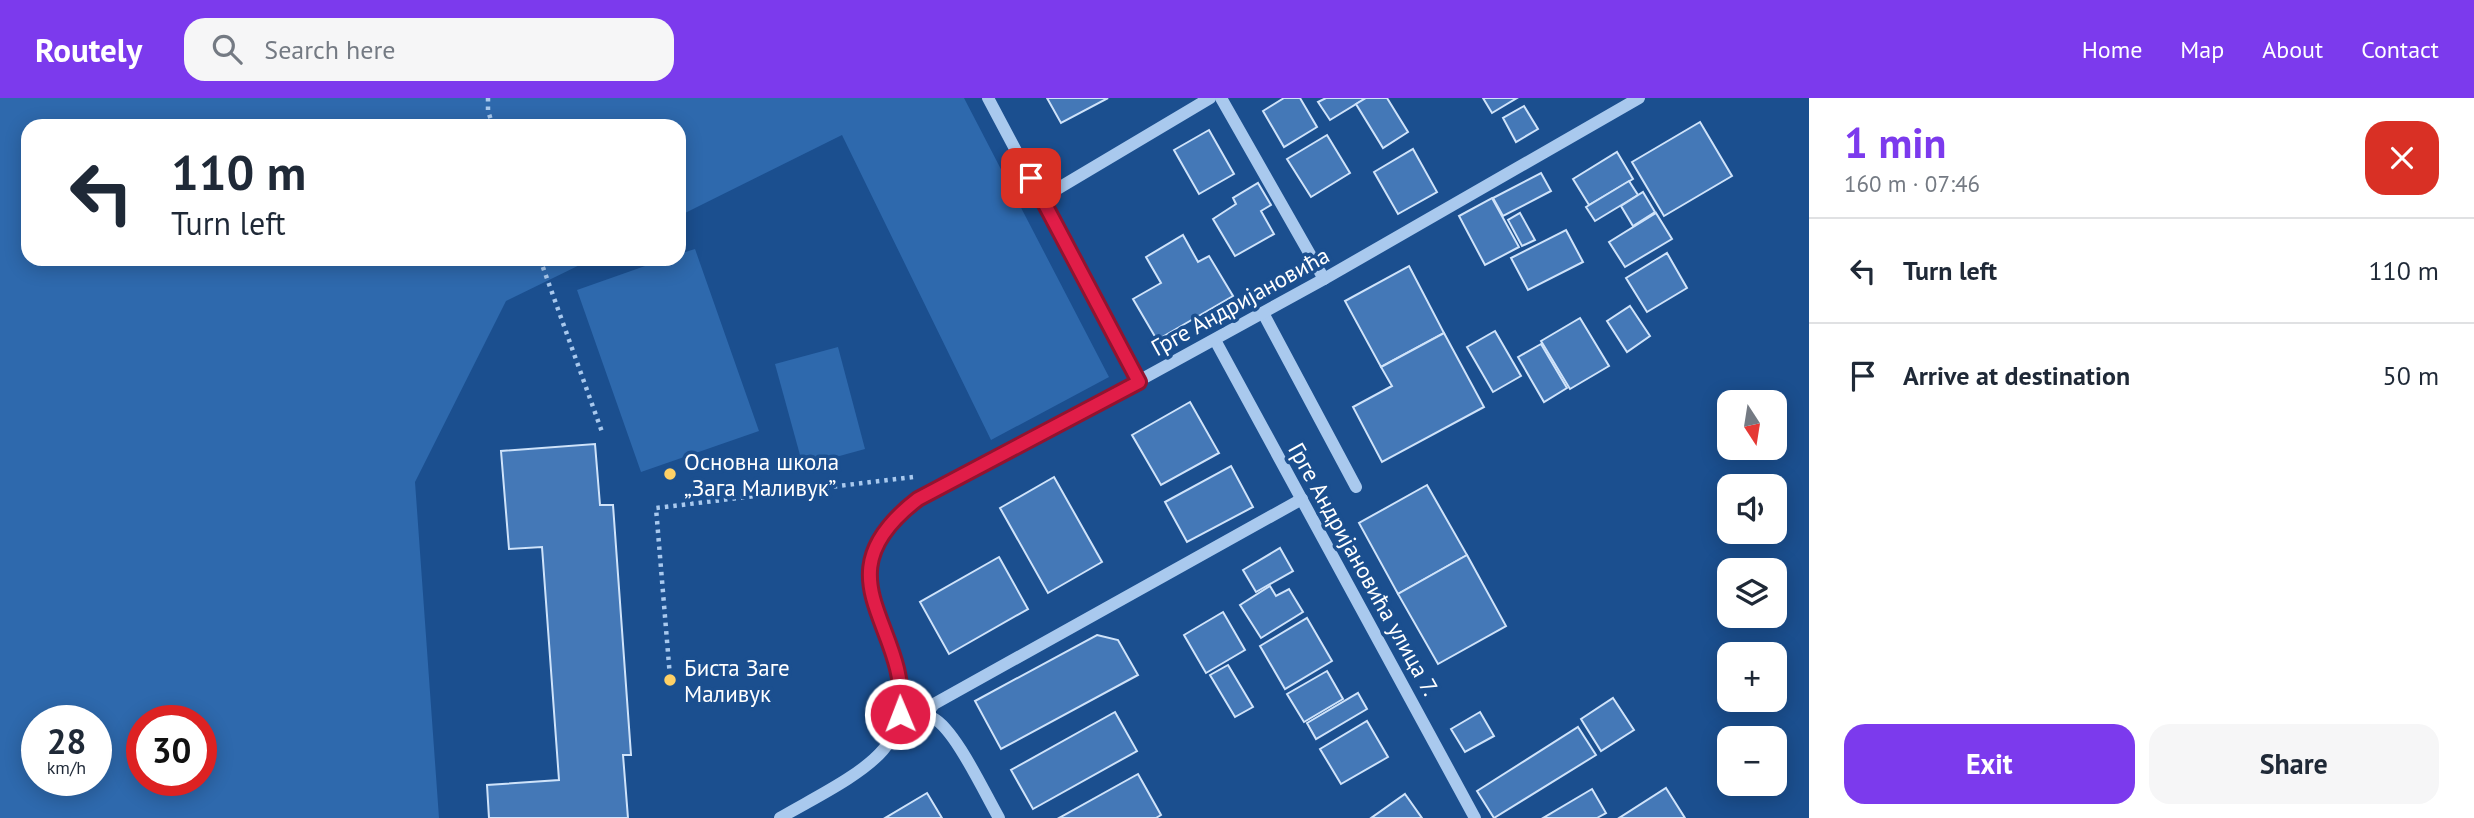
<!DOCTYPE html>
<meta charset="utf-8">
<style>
body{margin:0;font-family:"PT Sans",sans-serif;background:#f6f6f7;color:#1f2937;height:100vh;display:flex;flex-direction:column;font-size:26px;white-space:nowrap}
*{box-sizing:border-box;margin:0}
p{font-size:23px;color:#747a83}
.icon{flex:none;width:38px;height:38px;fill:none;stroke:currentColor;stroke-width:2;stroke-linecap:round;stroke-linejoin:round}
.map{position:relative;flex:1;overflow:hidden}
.details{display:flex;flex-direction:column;background:#fff;width:665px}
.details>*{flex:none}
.banner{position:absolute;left:21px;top:21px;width:665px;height:147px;border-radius:21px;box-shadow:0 4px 18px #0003;background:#fff;color:#1f2937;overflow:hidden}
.needle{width:46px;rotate:168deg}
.fabs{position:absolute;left:1717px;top:292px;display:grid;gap:14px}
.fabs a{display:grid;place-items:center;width:70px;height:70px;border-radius:14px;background:#fff;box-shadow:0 4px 18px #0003;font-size:35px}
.speed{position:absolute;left:21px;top:607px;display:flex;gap:14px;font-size:35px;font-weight:700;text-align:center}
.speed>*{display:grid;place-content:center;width:91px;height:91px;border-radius:50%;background:#fff;box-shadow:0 4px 18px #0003;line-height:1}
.speed small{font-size:18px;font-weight:400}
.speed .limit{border:10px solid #d22;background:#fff;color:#111}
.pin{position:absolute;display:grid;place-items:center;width:60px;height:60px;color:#fff;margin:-30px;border-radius:14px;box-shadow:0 4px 10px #0006}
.me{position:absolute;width:77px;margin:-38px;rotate:359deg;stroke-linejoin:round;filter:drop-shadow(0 0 5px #0008)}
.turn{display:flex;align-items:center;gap:24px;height:147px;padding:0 35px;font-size:32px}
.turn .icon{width:91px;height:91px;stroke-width:2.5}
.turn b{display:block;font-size:49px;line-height:60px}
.round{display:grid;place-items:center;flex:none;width:74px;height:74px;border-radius:21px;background:#f6f6f7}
.overview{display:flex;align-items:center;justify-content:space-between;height:119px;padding:0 35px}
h1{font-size:42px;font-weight:800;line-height:52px;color:#7c3aed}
.button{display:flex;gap:14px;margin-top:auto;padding:14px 35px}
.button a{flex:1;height:80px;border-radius:21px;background:#7c3aed;color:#fff;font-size:28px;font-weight:800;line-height:80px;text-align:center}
.button a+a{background:#f6f6f7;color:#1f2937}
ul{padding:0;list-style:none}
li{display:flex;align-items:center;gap:21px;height:105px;padding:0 35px;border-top:2px solid #e0e1e3}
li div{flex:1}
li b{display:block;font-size:26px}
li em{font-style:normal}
header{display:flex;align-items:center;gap:42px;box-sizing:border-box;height:98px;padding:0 35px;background:#7c3aed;color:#fff}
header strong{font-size:33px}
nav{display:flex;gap:38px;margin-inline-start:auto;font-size:24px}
.search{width:490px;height:63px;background:#f6f6f7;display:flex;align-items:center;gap:18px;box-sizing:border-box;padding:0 24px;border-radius:21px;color:#747a83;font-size:26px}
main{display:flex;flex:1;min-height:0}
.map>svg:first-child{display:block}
</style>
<header>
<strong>Routely</strong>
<div class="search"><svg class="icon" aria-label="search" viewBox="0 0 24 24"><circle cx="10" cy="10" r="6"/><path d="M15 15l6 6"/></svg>Search here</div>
<nav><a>Home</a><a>Map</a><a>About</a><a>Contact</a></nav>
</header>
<main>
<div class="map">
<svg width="1809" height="720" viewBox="0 0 1809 720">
<rect width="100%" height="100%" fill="#1b4f8f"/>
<!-- green -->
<g fill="#2e69ad" fill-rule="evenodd">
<path d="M0,0h964l145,279 -118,63 -149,-305 -163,81v-90h-651v133h564l-86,42 -91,181 24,336h-439zM37,623h59v59h-59zM142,623h59v59h-59z"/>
<path d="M695,151l64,182 -118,41 -64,-182 88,-31h14v-5z"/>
<path d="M838,249l27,102 -62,17 -28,-102z"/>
</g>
<!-- building -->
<g fill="#4478b7" stroke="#cfe3fa" stroke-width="2">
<path d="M1047,0h61l-47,25z"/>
<path d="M1284,0h16l17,29 -33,20 -21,-36z"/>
<path d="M1326,0h40l-36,22 -12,-18z"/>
<path d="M1366,0h21l21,34 -25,16 -27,-44z"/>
<path d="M1483,0h34l-25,15z"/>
<path d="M1524,8l14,23 -22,13 -13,-24z"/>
<path d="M1700,24l32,54 -68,40 -32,-54z"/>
<path d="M1209,32l25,44 -35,20 -25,-44z"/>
<path d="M1327,37l23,38 -39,24 -24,-38z"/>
<path d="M1413,51l24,43 -39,22 -24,-42z"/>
<path d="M1617,54l16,27 -44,26 -16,-26z"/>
<path d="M1541,75l10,18 -48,25 -10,-18z"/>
<path d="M1629,83l9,14 -43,26 -9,-14z"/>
<path d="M1258,85l13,22 -10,6 13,23 -39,22 -22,-37 23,-15 -3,-6z"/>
<path d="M1643,94l12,20 -22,14 -12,-20z"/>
<path d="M1492,100l27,49 -34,18 -26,-49z"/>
<path d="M1520,115l15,27 -13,6 -14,-26z"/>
<path d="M1656,115l16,26 -47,28 -16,-25z"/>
<path d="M1566,132l17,32 -55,28 -17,-32z"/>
<path d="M1183,137l15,27 11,-6 24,40 -76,44 -24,-41 28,-16 -15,-26z"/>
<path d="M1667,155l20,35 -40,24 -21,-34z"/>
<path d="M1409,168l35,67 -63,34 -36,-66z"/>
<path d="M1630,208l20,30 -23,16 -20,-31z"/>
<path d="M1580,220l29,48 -39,23 -29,-48z"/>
<path d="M1495,233l26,45 -28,16 -26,-45z"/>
<path d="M1444,235l40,74 -102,55 -29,-55 39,-21 -11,-19z"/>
<path d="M1541,246l26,44 -23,14 -26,-45z"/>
<path d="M1190,304l29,51 -58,32 -29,-50z"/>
<path d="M595,346l5,61h13l18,250h-8l5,63h-139l-2,-33 72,-5 -17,-233 -33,2 -8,-98z"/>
<path d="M1231,368l22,41 -66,35 -22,-40z"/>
<path d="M1054,379l48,85 -54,31 -48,-85z"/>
<path d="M1427,387l40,70 -69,39 -39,-71z"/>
<path d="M1280,450l13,23 -37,21 -13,-22z"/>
<path d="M1467,457l39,71 -68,38 -40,-70z"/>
<path d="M999,459l29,52 -79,45 -29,-52z"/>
<path d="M1270,488l6,10 13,-7 14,23 -42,26 -21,-33z"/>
<path d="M1223,514l22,38 -39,23 -22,-38z"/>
<path d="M1307,520l25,43 -47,28 -25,-43z"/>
<path d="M1097,537l21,5 20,35 -137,74 -26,-48z"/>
<path d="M1228,567l25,42 -18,10 -25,-42z"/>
<path d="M1327,573l16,28 -39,23 -17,-28z"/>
<path d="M1358,595l9,16 -51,30 -9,-16z"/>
<path d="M1613,600l21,32 -33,21 -20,-32z"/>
<path d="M1115,614l22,39 -104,58 -22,-39z"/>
<path d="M1480,614l14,24 -29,16 -14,-23z"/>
<path d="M1367,623l21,36 -47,27 -21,-35z"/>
<path d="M1578,629l18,28 -102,63 -17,-27z"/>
<path d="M1138,676l23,41 -5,3h-97z"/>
<path d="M1666,690l19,30h-66z"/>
<path d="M1592,691l14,24 -9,5h-54z"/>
<path d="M927,695l15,25h-57z"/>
<path d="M1405,696l17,24h-51z"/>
</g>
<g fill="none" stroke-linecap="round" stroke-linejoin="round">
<!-- path -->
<g stroke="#a9c9ee" stroke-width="4.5" stroke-dasharray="3.5 5" stroke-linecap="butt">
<path d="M488,0v13l5,15"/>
<path d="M540,161l62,173"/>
<path d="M670,579l-14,-169 257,-31"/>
</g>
<!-- minor -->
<g stroke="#a9c9ee" stroke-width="12">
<path d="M988,0l151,284"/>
<path d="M1221,0l103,181"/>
<path d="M1042,100l168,-100"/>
<path d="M1263,215l93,174"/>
<path d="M1215,242l260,478"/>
<path d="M900,616c11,0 24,-1 33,4 22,11 52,76 66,100"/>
<path d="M926,617l8,-11 368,-205"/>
<path d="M780,720c30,-18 81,-42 103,-68 49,-56 -12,-113 -14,-172 -1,-34 25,-60 49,-79l133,-70 273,-150 315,-181"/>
</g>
</g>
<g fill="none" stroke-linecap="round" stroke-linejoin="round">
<!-- route casing -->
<g stroke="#92132f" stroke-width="18">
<path id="route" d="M900,616c11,-88 -85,-136 18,-215l221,-117 -108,-204"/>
</g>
<!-- route -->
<use href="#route" stroke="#e11d48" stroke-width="12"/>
</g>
<!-- markers -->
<g fill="#ffd166" stroke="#1b4f8f" stroke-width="2.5">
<circle cx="670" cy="376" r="7"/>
<circle cx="670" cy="582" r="7"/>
</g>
<g text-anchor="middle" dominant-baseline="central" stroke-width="7" stroke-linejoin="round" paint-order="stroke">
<!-- street labels -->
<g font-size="23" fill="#fff" stroke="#1b4f8f">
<text transform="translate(1240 203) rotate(-29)">Грге Андријановића</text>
<text transform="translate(1364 471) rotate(61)">Грге Андријановића улица 7.</text>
</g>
<!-- poi labels -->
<g font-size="23" fill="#fff" stroke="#1b4f8f" text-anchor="start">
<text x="684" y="363">Основна школа<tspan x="684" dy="26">„Зага Маливук”</tspan></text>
<text x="684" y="569">Биста Заге<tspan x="684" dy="26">Маливук</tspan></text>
</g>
</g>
</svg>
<div class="fabs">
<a><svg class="needle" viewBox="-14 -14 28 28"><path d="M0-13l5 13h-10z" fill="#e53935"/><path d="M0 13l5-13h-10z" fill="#747a83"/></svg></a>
<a><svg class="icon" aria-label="sound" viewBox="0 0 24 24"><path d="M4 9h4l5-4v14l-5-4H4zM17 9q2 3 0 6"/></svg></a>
<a><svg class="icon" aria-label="layers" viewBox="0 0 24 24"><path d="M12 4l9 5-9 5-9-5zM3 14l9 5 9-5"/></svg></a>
<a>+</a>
<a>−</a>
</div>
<div class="speed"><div>28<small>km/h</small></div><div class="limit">30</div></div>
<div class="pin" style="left:1031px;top:80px;background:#d93025"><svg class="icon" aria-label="arrive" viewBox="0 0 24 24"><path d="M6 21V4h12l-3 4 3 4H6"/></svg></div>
<svg class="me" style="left:900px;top:616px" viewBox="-20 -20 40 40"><circle r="17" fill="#e11d48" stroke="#fff" stroke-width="3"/><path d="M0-11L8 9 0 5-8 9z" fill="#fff"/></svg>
<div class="banner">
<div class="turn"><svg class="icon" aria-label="left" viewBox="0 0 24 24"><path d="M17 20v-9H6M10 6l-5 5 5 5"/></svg><div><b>110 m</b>Turn left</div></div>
</div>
</div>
<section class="details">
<div class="overview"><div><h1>1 min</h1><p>160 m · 07:46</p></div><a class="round" style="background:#d93025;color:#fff"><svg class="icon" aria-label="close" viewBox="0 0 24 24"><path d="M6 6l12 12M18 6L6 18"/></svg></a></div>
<ul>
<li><svg class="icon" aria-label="left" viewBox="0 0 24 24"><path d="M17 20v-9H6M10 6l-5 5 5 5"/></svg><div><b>Turn left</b></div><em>110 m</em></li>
<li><svg class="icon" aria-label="arrive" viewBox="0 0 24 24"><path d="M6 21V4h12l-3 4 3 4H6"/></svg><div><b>Arrive at destination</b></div><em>50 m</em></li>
</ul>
<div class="button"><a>Exit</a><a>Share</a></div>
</section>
</main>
